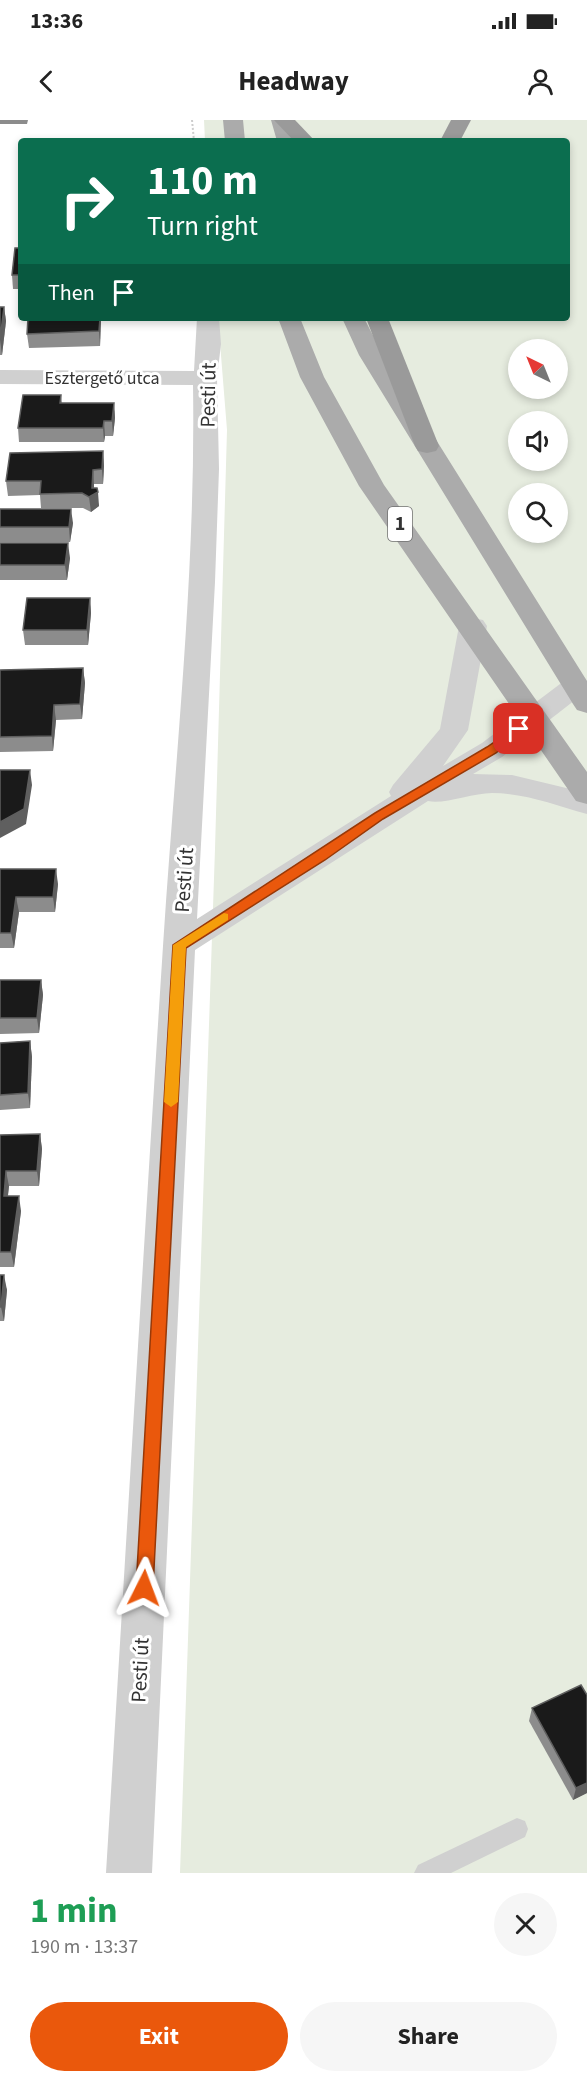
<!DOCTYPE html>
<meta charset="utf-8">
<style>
body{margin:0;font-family:"Source Sans 3",sans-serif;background:#f6f6f6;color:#222;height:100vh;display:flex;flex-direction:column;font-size:22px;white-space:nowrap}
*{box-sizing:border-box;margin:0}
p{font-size:20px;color:#767676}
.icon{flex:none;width:33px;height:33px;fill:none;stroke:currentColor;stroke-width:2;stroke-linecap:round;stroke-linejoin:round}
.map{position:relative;height:1753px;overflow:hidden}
.side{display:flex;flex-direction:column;background:#fff;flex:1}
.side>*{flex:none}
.guide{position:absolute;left:18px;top:18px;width:552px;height:183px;border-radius:6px;box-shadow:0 3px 9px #0003;background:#0b6e4f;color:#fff;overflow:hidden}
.needle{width:39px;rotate:317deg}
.controls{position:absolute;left:508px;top:219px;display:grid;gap:12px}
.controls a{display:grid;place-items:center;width:60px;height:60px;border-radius:50%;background:#fff;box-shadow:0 3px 9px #0003;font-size:30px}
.pin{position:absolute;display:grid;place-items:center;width:51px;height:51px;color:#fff;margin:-26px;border-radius:12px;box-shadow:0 3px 9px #0006}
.me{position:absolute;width:66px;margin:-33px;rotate:3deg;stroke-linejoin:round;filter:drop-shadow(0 0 4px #0008)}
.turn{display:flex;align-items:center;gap:21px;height:126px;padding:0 30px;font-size:27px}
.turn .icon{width:78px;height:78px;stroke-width:2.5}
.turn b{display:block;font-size:42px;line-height:51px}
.then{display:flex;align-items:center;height:57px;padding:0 30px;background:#0003;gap:12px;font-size:22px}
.round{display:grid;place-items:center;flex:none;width:63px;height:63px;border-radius:32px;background:#f6f6f6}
.headline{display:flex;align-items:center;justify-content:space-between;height:102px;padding:0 30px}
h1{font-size:36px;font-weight:700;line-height:45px;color:#1e9e55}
.action{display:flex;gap:12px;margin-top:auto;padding:12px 30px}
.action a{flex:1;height:69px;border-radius:36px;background:#ea580c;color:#fff;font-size:24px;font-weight:700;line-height:69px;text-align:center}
.action a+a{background:#f6f6f6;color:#222}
.status{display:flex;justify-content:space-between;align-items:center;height:42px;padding:0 30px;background:#fff;direction:ltr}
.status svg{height:16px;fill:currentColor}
header{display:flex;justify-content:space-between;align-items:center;height:78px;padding:0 30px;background:#fff;font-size:27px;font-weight:700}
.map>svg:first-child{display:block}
</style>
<div class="status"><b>13:36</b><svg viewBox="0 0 49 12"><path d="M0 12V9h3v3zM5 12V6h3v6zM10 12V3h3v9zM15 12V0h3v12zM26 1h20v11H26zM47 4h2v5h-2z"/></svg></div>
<header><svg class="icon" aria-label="back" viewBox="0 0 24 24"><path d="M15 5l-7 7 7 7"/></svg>Headway<svg class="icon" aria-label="person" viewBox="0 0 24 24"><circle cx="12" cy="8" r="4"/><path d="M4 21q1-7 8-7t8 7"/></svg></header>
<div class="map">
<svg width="587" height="1753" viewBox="0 0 587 1753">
<rect width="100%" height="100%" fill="#fff"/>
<!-- green -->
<path fill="#e6ecdf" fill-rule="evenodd" d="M204,0h383v1753h-407l35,-1024 12,-419 -9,-112h349v-177h-362zM519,230h39v38h-39zM519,302h39v38h-39zM519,374h39v38h-39z"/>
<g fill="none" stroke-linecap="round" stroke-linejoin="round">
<!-- path -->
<path stroke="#cdcdcd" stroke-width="2" stroke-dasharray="2 2" stroke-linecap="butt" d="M192,0l2,21"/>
<!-- lane -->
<path fill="#d0d0d0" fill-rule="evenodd" d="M517,1698l8,3 3,8 -3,8 -74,36h-37l4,-8z"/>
<!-- street -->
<path fill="#d0d0d0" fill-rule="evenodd" d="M197,198h22l2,26 -4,34 2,91 -4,113 -18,337 194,-123 -2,-4 4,-7 47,-56 19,-103 4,-6 10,-2 10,2 4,6 -19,104 -25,36 39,-23 82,-62 10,-3 10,3 3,4 -3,8 -82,64 -29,17 39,1 75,18v21c-32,-9 -62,-21 -95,-21 -20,0 -49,12 -64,8l-233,149 -43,923h-46c19,-309 37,-618 57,-927 12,-187 33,-374 30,-561l-193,-1v-14l194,1z"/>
<!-- primary -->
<g fill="#ababab" fill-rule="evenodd">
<path d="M223,0h20l2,21h-20z"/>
<path d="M271,0h20l6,21h-20z"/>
<path d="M278,198h22l24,59 60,108 203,287v32l-11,-3 -217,-315 -59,-109z"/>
<path d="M342,198h22l19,37 204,326v32l-10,-3 -4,-6 -214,-349z"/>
</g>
<!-- highway -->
<g fill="#9a9a9a" fill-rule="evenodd">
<path d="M274,0h21l20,21h-21z"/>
<path d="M451,0h20l-11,21h-20z"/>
<path d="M366,198h22l51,128 -3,5 -9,2 -9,-2 -3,-5z"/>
</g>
</g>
<!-- wall -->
<g fill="#8c8c8c">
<path d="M0,0h28l-1,4h-27z"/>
<path d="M21,128v41h-8l-1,-14z"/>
<path d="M0,187h4l2,14 -4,34h-2z"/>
<path d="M28,198h73l-1,28 -71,2 -2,-14z"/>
<path d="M61,275l1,8h52l1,15 -2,18h-8l-1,6h-85l-1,-14z"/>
<path d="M103,331l1,15 -1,18h-9v4l5,18 -8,6 -8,-4h-42l-1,-13 -32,1 -2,-15z"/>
<path d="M0,389l73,14 -3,19h-70z"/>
<path d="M0,423l70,15 -3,22h-67z"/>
<path d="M90,478l1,15 -3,32h-63l-2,-15z"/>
<path d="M83,548l2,15 -3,36 -26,1 -3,31 -53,1v-82z"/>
<path d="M0,749l58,15 -3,28h-36l-5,36h-14z"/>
<path d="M0,860h41l2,15 -4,38 -39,1z"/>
<path d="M30,921l2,16 -2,51 -30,2v-67z"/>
<path d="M40,1014l2,15 -3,37h-30l-1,10 13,15 -7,56h-14v-132z"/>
<path d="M0,1155l7,15 -3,31h-4z"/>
<path d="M587,1575v98l-14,7 -44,-79 3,-13z"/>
</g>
<!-- shaded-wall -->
<g fill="#5f5f5f">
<path d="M4,187l2,14 -4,34 -2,-15z"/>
<path d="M100,198h1l-1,28 -1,-15z"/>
<path d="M114,283l1,15 -2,18 -1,-15z"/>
<path d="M104,301l1,15 -1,6 -1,-14z"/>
<path d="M103,331l1,15 -1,18 -1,-15z"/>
<path d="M93,350l1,14v10l4,-2 1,14 -8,6 -2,-15 3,-9z"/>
<path d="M71,389l2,14 -3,19 -1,-15z"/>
<path d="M68,423l2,15 -3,22 -2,-15z"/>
<path d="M90,478l1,15 -3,32 -1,-15z"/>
<path d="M83,548l2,15 -3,36 -2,-15z"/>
<path d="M54,585l2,15 -3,31 -1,-15z"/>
<path d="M30,650l2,15 -6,39 -26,14v-16z"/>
<path d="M56,749l2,15 -3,28 -2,-15z"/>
<path d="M16,777l3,15 -5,36 -3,-15z"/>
<path d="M41,860l2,15 -4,38 -2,-15z"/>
<path d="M30,921l2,16 -2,51 -2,-15z"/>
<path d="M40,1014l2,15 -3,37 -2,-15z"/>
<path d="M6,1051l3,15 -3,24 -2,-14z"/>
<path d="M19,1076l2,15 -7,56 -3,-15z"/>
<path d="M4,1155l3,15 -3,31 -3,-14z"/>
<path d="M587,1663v10l-14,7 3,-12z"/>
</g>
<!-- building -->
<g fill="#1a1a1a" stroke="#5f5f5f" stroke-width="1.5">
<path d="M15,128h6v27h-9z"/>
<path d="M0,187h4l-4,33z"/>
<path d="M28,198h72l-1,13 -72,3z"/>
<path d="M23,275h38l-1,8h54l-2,18h-8l-1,7h-85z"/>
<path d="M103,331l-1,18 -9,1 -1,18h5l1,4 -9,5 -7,-4 -42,1 1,-13h-35l4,-28z"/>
<path d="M0,389h71l-2,18h-69z"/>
<path d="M0,423h68l-3,22h-65z"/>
<path d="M27,478h63l-3,32h-64z"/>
<path d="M83,548l-3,36 -26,1 -2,31 -52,1v-67z"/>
<path d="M0,650h30l-6,39 -24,13z"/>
<path d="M0,749h56l-3,28h-37l-5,36h-11z"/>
<path d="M0,860h41l-4,38h-37z"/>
<path d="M30,921l-2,52 -28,2v-52z"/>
<path d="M40,1014l-3,37h-31l-2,25h15l-8,56h-11v-117z"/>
<path d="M0,1155h4l-3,32h-1z"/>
<path d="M581,1565l6,10v88l-11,5 -44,-80z"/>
</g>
<!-- route -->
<path fill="#ea580c" stroke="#983908" stroke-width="1.5" d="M519,605l4,1v5l-27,22 -113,66 -58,41 -139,88 -33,640 -2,5 -7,3 -6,-3 -2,-5 37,-643 202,-132 112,-66z"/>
<!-- slow -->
<path fill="#f59e0b" d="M224,793l4,1v6l-42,27 -8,155 -7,5 -7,-5 9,-157z"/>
<g text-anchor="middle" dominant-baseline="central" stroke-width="6" stroke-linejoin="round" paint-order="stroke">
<!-- far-street labels -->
<g font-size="18" fill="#333" stroke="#fff">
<text x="102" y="258">Esztergető utca</text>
</g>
<!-- shield labels -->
<rect fill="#fff" stroke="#707070" stroke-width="1.5" x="388" y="387" width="24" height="34" rx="4.5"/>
<g font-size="20" font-weight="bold" fill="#333">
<text x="400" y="404">1</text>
</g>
<!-- street labels -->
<g font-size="21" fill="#333" stroke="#fff">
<text transform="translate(208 275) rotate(-89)">Pesti út</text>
<text transform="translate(184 760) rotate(-86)">Pesti út</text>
<text transform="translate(140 1550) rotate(-87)">Pesti út</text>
</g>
</g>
</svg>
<div class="controls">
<a><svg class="needle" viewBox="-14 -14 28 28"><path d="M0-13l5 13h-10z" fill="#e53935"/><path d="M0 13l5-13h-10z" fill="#767676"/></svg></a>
<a><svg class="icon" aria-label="sound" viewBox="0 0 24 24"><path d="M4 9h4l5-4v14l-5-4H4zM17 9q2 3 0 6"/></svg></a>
<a><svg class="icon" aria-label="search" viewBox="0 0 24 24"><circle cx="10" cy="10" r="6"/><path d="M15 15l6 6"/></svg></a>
</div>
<div class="pin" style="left:519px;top:609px;background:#d93025"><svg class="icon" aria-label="arrive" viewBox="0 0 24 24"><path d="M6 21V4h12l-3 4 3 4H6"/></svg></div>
<svg class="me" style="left:144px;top:1468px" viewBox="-20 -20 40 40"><path d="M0-17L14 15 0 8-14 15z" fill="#ea580c" stroke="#fff" stroke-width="4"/></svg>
<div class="guide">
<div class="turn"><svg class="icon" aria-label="right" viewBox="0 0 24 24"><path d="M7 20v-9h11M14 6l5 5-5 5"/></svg><div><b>110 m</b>Turn right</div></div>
<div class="then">Then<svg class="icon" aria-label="arrive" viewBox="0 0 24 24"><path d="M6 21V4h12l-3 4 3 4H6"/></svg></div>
</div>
</div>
<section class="side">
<div class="headline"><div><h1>1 min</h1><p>190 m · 13:37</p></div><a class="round"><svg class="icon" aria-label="close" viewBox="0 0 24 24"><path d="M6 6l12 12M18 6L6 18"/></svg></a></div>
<div class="action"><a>Exit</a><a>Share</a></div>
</section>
